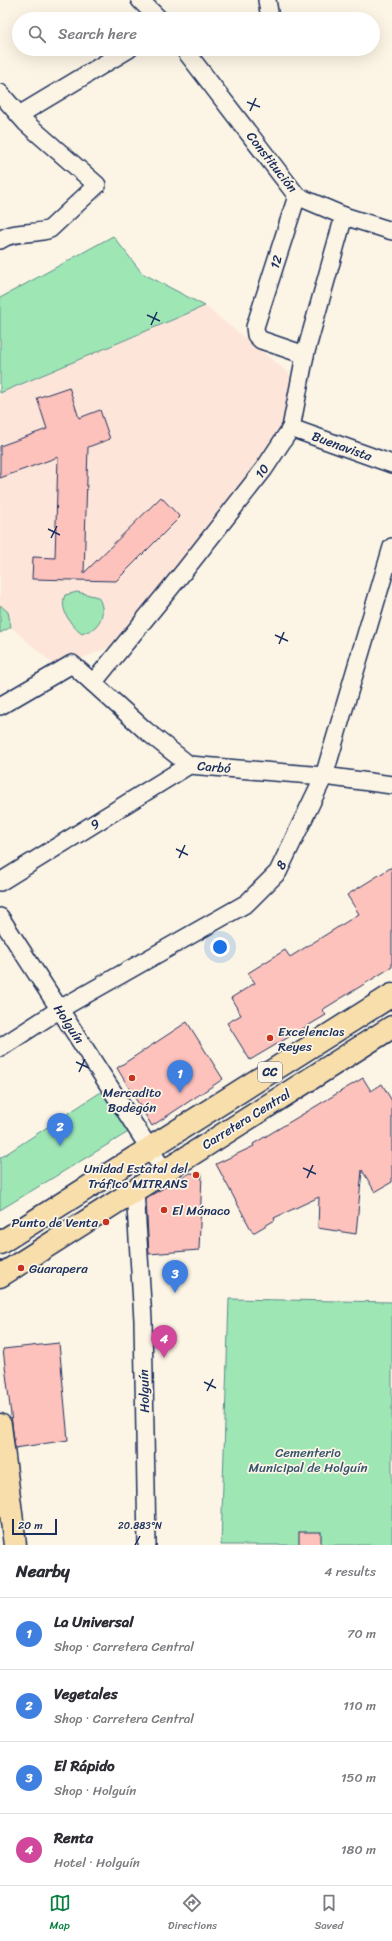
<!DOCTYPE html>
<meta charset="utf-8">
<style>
:root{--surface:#fff;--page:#f2f2f3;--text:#2b2b33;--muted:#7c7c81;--line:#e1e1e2;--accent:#0b8043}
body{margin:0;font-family:Sriracha,sans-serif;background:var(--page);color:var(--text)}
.scale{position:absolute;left:12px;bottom:10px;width:45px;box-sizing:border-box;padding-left:4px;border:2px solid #1b2f5e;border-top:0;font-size:11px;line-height:14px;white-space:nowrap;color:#1b2f5e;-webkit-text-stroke:3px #fcf5e5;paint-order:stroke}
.you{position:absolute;left:220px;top:947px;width:14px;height:14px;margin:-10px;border:3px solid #fff;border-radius:50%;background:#1a73e8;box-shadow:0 0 0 6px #1a73e833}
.badge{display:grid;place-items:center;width:26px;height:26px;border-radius:50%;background:var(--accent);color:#fff;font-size:13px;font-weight:700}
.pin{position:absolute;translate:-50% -33px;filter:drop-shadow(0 1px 2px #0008)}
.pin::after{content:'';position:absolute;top:21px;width:14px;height:12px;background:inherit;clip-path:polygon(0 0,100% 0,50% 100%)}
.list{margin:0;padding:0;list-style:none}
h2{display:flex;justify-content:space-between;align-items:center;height:52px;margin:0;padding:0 16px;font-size:17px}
h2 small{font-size:13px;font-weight:400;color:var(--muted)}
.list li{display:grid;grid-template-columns:26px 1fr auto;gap:12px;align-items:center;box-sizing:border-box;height:72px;padding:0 16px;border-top:1px solid var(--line)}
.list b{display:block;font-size:15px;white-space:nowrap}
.list p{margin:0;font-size:13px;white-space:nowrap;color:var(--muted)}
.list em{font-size:13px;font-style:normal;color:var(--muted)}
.icon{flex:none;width:22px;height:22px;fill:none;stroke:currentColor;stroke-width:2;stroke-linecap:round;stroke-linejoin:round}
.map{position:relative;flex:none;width:392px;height:1545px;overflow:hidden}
.search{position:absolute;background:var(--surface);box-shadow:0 4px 16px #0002;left:12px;right:12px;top:12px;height:44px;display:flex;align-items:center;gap:10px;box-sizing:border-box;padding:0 14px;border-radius:22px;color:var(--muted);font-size:15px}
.sheet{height:340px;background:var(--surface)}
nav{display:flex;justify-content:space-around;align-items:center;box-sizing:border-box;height:56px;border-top:1px solid var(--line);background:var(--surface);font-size:11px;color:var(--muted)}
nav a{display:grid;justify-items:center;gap:2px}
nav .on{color:var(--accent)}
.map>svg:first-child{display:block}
.built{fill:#fde6d9}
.green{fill:#9ee7b5;stroke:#5c8b8a}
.building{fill:#fec2bc;stroke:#1b2f5e}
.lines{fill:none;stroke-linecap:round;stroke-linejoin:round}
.minor-casing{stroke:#1b2f5e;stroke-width:20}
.primary-casing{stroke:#1b2f5e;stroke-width:25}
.minor{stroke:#fcf5e5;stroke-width:17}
.primary{stroke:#f8deab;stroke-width:22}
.ticks{fill:none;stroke:#1b2f5e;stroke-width:1.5}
.poi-dot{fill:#c8321e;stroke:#fcf5e5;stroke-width:1.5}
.labels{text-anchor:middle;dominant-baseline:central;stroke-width:3.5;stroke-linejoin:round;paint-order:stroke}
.shield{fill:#fcf5e5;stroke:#5e6a86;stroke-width:1}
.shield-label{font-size:12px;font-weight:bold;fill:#1b2f5e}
.street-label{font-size:13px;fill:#1b2f5e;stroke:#fcf5e5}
.poi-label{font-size:13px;fill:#1b2f5e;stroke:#fcf5e5;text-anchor:start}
.park-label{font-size:13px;fill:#35546f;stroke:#fcf5e5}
.ticks-label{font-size:10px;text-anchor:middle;fill:#1b2f5e;stroke:#fcf5e5;stroke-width:3.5;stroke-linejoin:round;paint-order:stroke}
</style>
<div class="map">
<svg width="392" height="1545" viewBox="0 0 392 1545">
<rect width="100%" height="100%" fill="#fcf5e5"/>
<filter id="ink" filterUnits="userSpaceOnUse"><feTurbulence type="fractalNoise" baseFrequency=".025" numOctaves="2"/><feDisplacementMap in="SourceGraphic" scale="8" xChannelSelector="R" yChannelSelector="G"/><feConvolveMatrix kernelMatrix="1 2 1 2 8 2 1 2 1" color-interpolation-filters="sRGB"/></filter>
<g filter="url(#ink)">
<path class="built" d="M205,306L294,377L284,433L119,644L66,664L52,663L11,627L8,612L0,605V393Z"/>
<g class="green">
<path d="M113,236L142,273L205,306L0,393V298Z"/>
<path d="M77,592L98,597C104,606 104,618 96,626C93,630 86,632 82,634C71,626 59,609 65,595Z"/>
<path d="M0,605L8,612L11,627L0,633Z"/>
<path d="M104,1090L130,1131L0,1210V1158Z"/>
<path d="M229,1299L392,1302V1545H221Z"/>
</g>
<g class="building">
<path d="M69,387L79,418L100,410L110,439L88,447L84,573L161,497L180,517L116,581L32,579L33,557L55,558L58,457L0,478V446L47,429L37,398Z"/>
<path d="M392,867V967L322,1010L326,1015L250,1060L227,1023L241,1015L231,998L255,983L248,973L285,950L290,957L359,914L347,895Z"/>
<path d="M187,1022L223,1079L152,1126L117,1068Z"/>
<path d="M363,1078L371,1091L382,1084L392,1101V1182L375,1192L362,1170L356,1234L318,1228L319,1197L274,1218L275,1220L253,1233L216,1164L254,1146L253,1144Z"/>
<path d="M190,1173L202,1174L199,1250L149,1254L146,1198Z"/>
<path d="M59,1343L68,1440L15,1448L3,1349Z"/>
<rect x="299" y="1532" width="22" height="13"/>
</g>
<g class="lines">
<defs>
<g id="minor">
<path d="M140,0L159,19"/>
<path d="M267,0L269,12"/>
<path d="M184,49L297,196L344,216L392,231"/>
<path d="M0,93L26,123L97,185L50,229C35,235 14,230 0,240"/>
<path d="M19,115L129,49"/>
<path d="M297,196L255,327L256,335L261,340L305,355"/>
<path d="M291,428L392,464"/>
<path d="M93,683L185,570L264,469L291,428L305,355L344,216"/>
<path d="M0,706L72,664L145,730L189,765L324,776L392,785"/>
<path d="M0,882L189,765"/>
<path d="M0,917L164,1171"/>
<path d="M0,1048L60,1009L247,903L278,872L324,776L392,547"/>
<path d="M135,1190L143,1320L147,1545"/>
</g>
<g id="primary">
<path d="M0,1243L392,995"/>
<path d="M0,1276L392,1027"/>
<path d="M0,1425L15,1545"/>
</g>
</defs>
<use href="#minor" class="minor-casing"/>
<use href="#primary" class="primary-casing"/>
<use href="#minor" class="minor"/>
<use href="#primary" class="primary"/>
</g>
</g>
<path class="ticks" d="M247,102L260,107M250,111L256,98M147,315L160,321M151,325L157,312M48,529L60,535M51,538L57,526M275,635L288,641M279,644L284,632M176,849L188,855M179,858L185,845M76,1062L89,1068M79,1072L85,1059M303,1168L316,1174M307,1178L313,1165M204,1382L216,1388M207,1391L213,1379M135,1545L140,1536"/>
<g class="poi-dot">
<circle cx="270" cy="1038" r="4"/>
<circle cx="132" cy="1078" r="4"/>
<circle cx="196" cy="1175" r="4"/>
<circle cx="164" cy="1210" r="4"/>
<circle cx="106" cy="1222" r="4"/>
<circle cx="21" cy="1268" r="4"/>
</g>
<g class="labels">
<rect class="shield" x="258" y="1062" width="24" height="20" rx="3"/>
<g class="shield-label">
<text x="270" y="1072">CC</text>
</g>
<g class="street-label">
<text transform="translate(272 162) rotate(52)">Constitución</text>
<text transform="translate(276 262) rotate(-72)">12</text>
<text transform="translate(342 446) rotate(20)">Buenavista</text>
<text transform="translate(262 471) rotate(-54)">10</text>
<text transform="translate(214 767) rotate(5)">Carbó</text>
<text transform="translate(95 824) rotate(-32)">9</text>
<text transform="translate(281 865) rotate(-62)">8</text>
<text transform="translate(69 1024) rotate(57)">Holguín</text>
<text transform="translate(246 1119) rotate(-32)">Carretera Central</text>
<text transform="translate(144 1391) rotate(-91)">Holguín</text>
</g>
<g class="poi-label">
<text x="278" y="1031">Excelencias<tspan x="278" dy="15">Reyes</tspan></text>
<text x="132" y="1092" text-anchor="middle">Mercadito<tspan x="132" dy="15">Bodegón</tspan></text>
<text x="188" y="1168" text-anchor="end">Unidad Estatal del<tspan x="188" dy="15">Tráfico MITRANS</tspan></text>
<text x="172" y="1210">El Mónaco</text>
<text x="98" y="1222" text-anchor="end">Punto de Venta</text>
<text x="29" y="1268">Guarapera</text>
</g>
<g class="park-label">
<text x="308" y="1452">Cementerio<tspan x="308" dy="15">Municipal de Holguín</tspan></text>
</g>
</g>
<g class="ticks-label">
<text x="140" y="1529">20.883°N</text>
</g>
</svg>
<div class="scale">20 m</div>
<div class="you"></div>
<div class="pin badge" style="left:180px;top:1093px;background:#3f7fe0">1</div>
<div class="pin badge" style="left:60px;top:1146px;background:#3f7fe0">2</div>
<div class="pin badge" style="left:175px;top:1293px;background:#3f7fe0">3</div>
<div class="pin badge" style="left:164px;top:1358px;background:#d1479c">4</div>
<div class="search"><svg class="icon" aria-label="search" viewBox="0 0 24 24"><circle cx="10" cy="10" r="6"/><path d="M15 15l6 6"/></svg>Search here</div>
</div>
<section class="sheet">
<h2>Nearby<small>4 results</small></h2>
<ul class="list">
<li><span class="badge" style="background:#3f7fe0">1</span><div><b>La Universal</b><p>Shop · Carretera Central</p></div><em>70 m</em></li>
<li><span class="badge" style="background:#3f7fe0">2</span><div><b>Vegetales</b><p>Shop · Carretera Central</p></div><em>110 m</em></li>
<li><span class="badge" style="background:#3f7fe0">3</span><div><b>El Rápido</b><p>Shop · Holguín</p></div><em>150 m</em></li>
<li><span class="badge" style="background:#d1479c">4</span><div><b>Renta</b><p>Hotel · Holguín</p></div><em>180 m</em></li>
</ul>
</section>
<nav>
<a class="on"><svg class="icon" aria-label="map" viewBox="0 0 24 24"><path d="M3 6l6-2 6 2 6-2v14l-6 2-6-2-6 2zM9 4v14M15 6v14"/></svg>Map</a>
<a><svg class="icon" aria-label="directions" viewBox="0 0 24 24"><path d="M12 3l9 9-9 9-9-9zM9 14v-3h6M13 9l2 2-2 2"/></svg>Directions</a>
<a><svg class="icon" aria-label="saved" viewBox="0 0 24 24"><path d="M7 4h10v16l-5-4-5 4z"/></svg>Saved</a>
</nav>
